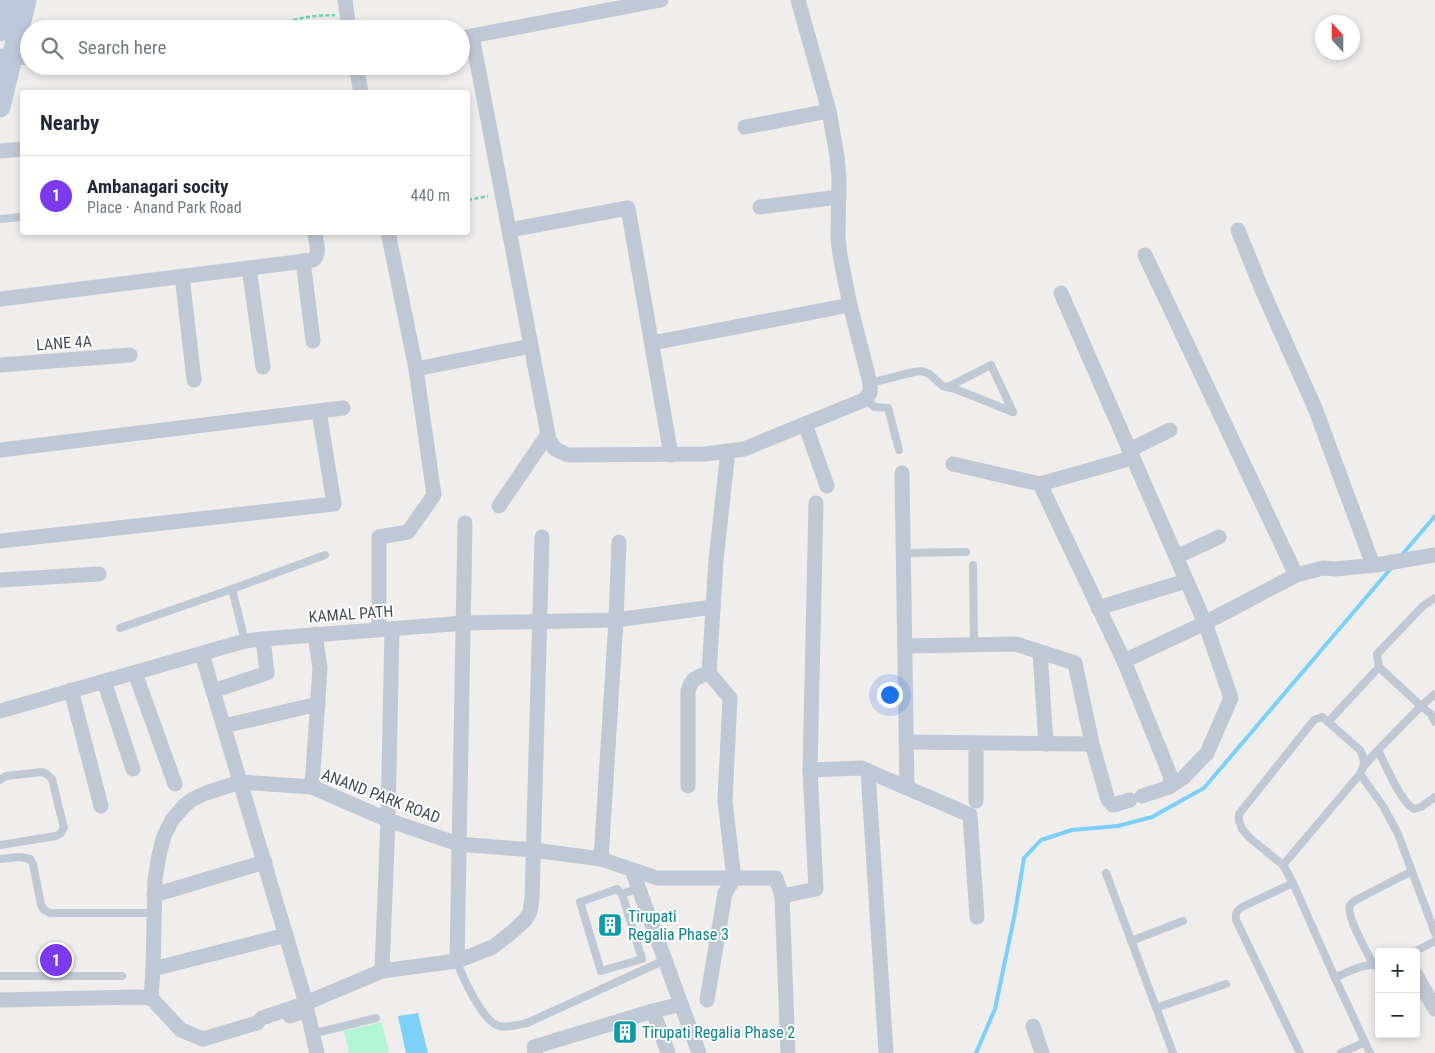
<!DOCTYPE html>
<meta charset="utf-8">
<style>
:root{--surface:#fff;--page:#f2f2f3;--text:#1f2937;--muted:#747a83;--line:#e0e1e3;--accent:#7c3aed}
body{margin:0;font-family:"Roboto Condensed",sans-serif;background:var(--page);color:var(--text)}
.controls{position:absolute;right:15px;bottom:15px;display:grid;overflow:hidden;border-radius:5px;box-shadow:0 2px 8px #0003}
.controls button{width:45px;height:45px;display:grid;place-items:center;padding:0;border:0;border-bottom:1px solid var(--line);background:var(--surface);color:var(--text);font:25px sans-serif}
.compass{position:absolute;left:1315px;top:15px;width:45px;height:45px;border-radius:50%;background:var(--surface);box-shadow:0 2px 8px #0003;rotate:339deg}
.you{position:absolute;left:889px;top:694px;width:18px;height:18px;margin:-12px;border:4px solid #fff;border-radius:50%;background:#1a73e8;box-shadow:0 0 0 8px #1a73e833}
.badge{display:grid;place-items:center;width:32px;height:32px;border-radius:50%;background:var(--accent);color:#fff;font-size:16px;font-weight:700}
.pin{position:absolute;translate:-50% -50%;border:2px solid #fff;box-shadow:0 1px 5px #0006}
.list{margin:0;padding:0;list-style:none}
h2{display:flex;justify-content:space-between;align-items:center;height:65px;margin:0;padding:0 20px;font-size:21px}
h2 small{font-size:16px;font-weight:400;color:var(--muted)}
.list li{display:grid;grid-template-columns:32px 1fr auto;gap:15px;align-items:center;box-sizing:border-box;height:80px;padding:0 20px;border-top:1px solid var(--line)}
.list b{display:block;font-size:19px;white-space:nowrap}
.list p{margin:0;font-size:16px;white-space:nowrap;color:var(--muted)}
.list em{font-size:16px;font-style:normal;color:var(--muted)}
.icon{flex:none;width:28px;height:28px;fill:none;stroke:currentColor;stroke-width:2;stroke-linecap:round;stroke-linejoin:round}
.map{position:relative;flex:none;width:1435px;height:1053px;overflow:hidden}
.search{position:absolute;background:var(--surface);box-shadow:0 2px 8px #0003;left:20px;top:20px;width:450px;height:55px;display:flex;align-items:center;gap:12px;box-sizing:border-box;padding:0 18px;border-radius:28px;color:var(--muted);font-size:19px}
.panel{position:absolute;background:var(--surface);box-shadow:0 2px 8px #0003;left:20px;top:90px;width:450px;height:145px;border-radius:5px}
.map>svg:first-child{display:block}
.green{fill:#b5f4d4}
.water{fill:#7dd0f7}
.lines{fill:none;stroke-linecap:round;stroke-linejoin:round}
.stream{stroke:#7dd0f7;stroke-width:4}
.path{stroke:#69d6ac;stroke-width:2.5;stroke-dasharray:4 2.5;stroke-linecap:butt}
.service{stroke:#bfc8d5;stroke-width:8}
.minor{stroke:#bfc8d5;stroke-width:15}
.secondary{stroke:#bdc8d9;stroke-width:21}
.labels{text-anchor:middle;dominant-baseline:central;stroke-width:4;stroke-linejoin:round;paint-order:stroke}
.street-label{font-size:16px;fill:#434e5d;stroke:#fff}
.culture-label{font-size:16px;fill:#0d838f;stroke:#fff;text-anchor:start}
</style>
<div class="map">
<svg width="1435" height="1053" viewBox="0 0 1435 1053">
<rect width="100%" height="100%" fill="#f0eded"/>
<path class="green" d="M382,1022L389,1053H349L344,1031Z"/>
<path class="water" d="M418,1013L428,1053H406L398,1016Z"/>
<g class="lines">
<g class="stream">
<path d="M1401,556L1435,516"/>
<path d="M976,1053L995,1009L1015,913L1024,858L1041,840L1072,830L1118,826L1152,817L1204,788L1392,567"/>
</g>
<g class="path">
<path d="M276,29C293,16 315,16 335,15"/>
<path d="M468,200L488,196"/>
</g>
<g class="service">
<path d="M0,219L22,217"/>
<path d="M870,383L914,372L922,371L929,374L943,386L955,389L1013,412"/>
<path d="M948,387L991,365L1013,412"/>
<path d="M866,398L874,407L888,408L899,450"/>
<path d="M903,553L966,552"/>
<path d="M973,565L974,645"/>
<path d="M232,589L245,641"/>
<path d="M1435,598L1423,606L1377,654L1379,667L1421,706L1435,694"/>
<path d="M120,628L232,589L325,555"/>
<path d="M1435,722L1431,714L1421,706L1378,750C1385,764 1401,803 1414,809L1421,807L1435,797"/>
<path d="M1364,766L1378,750"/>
<path d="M1360,774L1383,806L1398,834L1435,933"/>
<path d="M0,780L6,776L42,772L47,774L52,779L64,828L61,833L56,836L0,845"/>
<path d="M0,859L20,857L30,859L33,864L41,905L44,910L50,913H154"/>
<path d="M1283,865L1360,774C1365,765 1365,759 1360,750L1328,722"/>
<path d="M1106,873L1173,1053"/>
<path d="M1293,883L1242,907C1237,911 1235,913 1236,920L1300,1053"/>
<path d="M622,894L642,959L601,971L580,902L617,889L622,894L639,888"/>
<path d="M1131,941L1183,921"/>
<path d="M1414,952L1435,941"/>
<path d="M457,961C462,977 483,1022 499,1026C508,1028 518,1025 527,1023L665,960"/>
<path d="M1373,964C1368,954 1345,914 1350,905C1352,903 1354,901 1356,900L1412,871"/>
<path d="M0,976H122"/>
<path d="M1335,978C1348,972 1364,962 1379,966"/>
<path d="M1156,1008L1226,984"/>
<path d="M312,1034L376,1018"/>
<path d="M1341,1053L1365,1042"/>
<path d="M1370,1053L1335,978L1293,883L1283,865L1250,838L1242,829L1239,821V814L1314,720L1322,717L1328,722L1379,667"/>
</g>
<g class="minor">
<path d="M345,0L349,29"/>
<path d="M472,36L549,440L555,449L568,455L705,454L744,449L864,400L870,393V383L850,305L840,255L838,238L839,178L837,156L829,111L798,0"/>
<path d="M461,38L661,0"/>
<path d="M0,56L12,58L29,57"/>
<path d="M356,66L361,92"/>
<path d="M745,127L829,111"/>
<path d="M0,151L22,149"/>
<path d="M760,207L839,197"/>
<path d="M509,230L628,208L671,455"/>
<path d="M1238,230L1263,292L1315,408L1373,565"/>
<path d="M1145,255L1296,575"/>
<path d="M303,261L313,341"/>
<path d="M249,268L263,367"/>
<path d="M182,276L194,380"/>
<path d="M1061,293L1205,623L1231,698L1207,753L1183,778L1169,787"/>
<path d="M0,299L313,260C321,254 316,241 314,232"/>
<path d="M652,343L850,305"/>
<path d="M0,365L130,355"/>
<path d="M416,369L531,346"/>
<path d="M805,424L827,486"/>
<path d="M0,450L343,408"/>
<path d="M1129,450L1170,430"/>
<path d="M953,464L1040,484L1132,458"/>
<path d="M902,473L907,788"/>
<path d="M1040,484L1124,661L1170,775L1171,781L1169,787L1142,796"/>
<path d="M499,506L548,434"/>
<path d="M0,541L334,504L319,411"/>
<path d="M1176,557L1219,537"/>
<path d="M0,580L99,574"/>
<path d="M1098,608L1186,581"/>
<path d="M379,629V537L408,532L434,495L416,369L388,232"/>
<path d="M905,646L1016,644L1075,663L1092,744L906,742"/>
<path d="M1040,652L1046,744"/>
<path d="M202,654L306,1003"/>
<path d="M1124,661L1205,623L1296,575L1323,568L1335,569L1376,565L1435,555"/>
<path d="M135,673L175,784"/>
<path d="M104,681L133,769"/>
<path d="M71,690L101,806"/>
<path d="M213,691L267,673L263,639"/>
<path d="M0,711L245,641L263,639L464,623L616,620L713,607"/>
<path d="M224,726L318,704"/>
<path d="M976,743V801"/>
<path d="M1092,744L1108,800L1113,805L1130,800"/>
<path d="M810,770L861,768L970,815L977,917"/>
<path d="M868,771L886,1053"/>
<path d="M688,786V691C692,678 696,677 709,673"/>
<path d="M312,787L320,668L315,634"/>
<path d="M601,859L616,620L619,542"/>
<path d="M632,870L699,1053"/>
<path d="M154,895L265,862"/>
<path d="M782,896L816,889L810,770L816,503"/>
<path d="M457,961L465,523"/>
<path d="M153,969L286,935"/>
<path d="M382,971L388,820L392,629"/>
<path d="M1416,975L1435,1009"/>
<path d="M151,998L153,969L155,880L159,855L164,836L172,820L185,805L193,799L206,793L240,782L312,787L388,820L458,844L533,850L601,859L657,878H776L782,896L788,1053"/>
<path d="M151,998L181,1030L203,1039L257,1023L262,1018L306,1003L382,971L457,961L493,947L513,931L525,920L530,912L532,899L542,537"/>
<path d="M0,1000L137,997L151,998"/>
<path d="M707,1000L725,893L734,879L725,801L730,698L709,673L716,560L728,451"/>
<path d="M653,1011L681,1004"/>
<path d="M290,1016L307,1010L317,1053"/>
<path d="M1033,1026L1042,1053"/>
<path d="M535,1053L534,1047L653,1011L668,1053"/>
</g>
<g class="secondary">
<path d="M0,31L8,0"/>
<path d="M0,107L26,0"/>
</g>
</g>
<defs>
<symbol id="building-square" viewBox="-11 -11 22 22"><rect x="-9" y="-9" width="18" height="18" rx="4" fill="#0f9aa8" stroke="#fff"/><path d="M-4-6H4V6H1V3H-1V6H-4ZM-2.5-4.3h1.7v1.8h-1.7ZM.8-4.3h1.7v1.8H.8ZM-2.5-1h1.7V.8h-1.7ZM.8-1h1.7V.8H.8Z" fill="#fff"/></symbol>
</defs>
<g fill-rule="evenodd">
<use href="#building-square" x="596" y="911" width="28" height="28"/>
<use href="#building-square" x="611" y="1018" width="28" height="28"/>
</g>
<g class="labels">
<g class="street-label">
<text transform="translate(64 343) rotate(-4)">LANE 4A</text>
<text transform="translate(351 614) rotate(-4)">KAMAL PATH</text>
<text transform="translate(381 796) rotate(21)">ANAND PARK ROAD</text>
</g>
<g class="culture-label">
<text x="628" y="916">Tirupati<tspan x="628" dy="18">Regalia Phase 3</tspan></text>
<text x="642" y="1032">Tirupati Regalia Phase 2</text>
</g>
</g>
</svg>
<div class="controls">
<button>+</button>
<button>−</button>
</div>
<svg class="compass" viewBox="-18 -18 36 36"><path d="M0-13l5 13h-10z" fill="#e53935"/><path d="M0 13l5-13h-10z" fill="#747a83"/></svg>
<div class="you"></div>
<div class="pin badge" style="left:56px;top:960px">1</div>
<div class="search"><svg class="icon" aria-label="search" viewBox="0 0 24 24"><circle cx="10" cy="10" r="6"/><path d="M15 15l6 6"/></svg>Search here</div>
<section class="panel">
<h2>Nearby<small></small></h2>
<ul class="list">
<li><span class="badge">1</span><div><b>Ambanagari socity</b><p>Place · Anand Park Road</p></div><em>440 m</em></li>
</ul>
</section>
</div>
